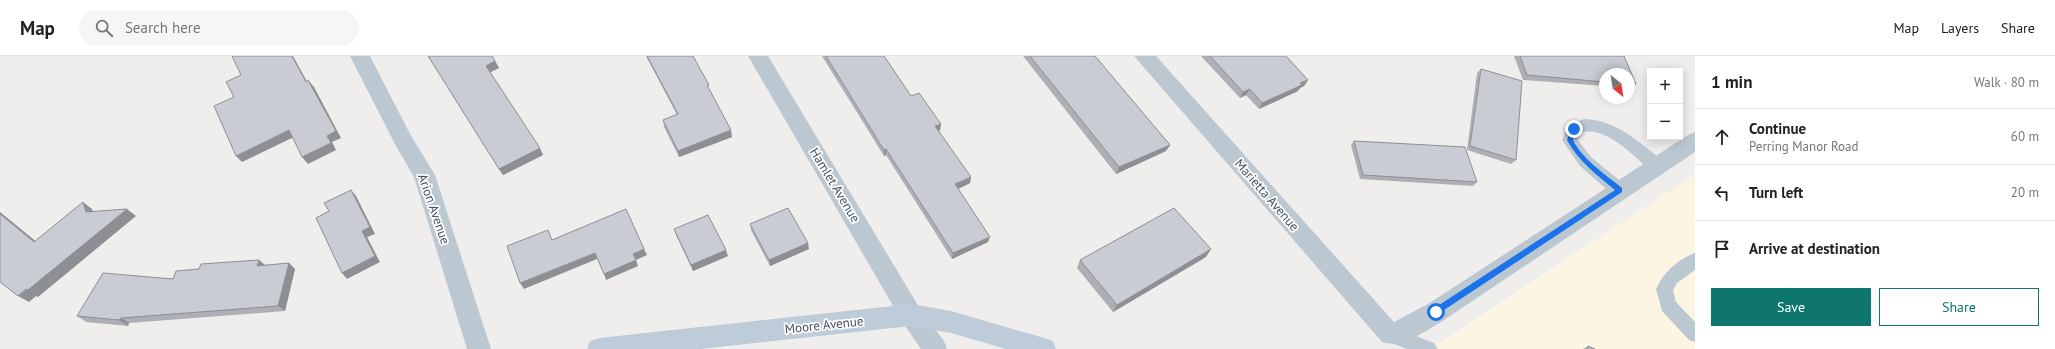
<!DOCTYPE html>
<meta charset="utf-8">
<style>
:root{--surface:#fff;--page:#f6f6f6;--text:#222;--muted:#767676;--line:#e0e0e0;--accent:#0f766e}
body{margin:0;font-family:"PT Sans",sans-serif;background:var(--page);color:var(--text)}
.controls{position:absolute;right:12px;top:12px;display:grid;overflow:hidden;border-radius:0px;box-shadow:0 2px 10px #0003}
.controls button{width:36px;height:36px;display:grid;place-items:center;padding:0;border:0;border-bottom:1px solid var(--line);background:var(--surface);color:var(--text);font:20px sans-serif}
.compass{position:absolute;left:1599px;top:12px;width:36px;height:36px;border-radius:50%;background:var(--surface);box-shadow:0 2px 10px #0003;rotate:150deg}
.stop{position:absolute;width:12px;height:12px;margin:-9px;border:3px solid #1a73e8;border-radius:50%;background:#fff}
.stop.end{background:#1a73e8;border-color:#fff;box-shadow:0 1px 4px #0008}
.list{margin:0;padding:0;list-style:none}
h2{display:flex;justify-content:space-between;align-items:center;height:52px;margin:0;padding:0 16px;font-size:17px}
h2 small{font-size:13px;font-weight:400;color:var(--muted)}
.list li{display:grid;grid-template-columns:26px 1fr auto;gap:12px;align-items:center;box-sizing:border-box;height:56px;padding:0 16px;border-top:1px solid var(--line)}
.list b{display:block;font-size:15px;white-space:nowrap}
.list p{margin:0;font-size:13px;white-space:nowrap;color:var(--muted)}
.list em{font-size:13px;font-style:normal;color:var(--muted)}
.actions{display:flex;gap:8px;padding:12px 16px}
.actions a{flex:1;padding:9px 0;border:1px solid var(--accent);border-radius:0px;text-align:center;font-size:14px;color:var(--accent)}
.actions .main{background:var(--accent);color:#fff}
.icon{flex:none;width:22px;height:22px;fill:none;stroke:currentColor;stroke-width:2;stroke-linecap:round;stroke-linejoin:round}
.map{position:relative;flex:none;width:1695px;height:293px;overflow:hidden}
header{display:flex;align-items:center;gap:24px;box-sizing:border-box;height:56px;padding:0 20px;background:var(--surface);border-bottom:1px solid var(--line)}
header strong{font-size:19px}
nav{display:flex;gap:22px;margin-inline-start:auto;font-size:14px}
.search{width:280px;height:36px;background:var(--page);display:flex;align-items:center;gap:10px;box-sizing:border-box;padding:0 14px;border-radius:22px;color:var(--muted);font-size:15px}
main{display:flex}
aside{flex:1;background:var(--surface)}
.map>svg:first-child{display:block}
.commercial{fill:#fdf5e4}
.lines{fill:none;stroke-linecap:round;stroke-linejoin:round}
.lane{fill:#bcc8d1;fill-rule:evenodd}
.street{fill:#bcc8d1;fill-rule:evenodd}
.secondary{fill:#becbd9;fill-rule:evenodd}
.wall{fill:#adafb5}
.shaded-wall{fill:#8d8f94}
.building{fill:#c9ccd3;stroke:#8d8f94}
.route{fill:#1a73e8}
.labels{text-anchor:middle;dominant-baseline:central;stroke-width:3.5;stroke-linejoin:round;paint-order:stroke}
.street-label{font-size:13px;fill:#44515c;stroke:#fff}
</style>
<header>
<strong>Map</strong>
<div class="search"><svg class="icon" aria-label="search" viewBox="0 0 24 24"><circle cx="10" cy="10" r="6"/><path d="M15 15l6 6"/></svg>Search here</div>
<nav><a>Map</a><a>Layers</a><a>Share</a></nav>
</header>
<main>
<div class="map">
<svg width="1695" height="293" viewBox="0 0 1695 293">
<rect width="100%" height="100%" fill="#f0eded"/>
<path class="commercial" d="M1695,118V293H1439L1438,288Z"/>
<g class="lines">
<g class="lane">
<path d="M1584,63C1616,64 1639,86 1663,105L1665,110L1663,115L1657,116L1651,115C1634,100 1604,68 1580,77L1578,84L1591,101L1625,129L1627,134L1625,139L1619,141L1613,139L1580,110L1562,84L1569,69Z"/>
<path d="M1695,197V214L1677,227L1673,234L1676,246L1695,266V286L1689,284L1662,255L1656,233C1663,217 1678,203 1695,197Z"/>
<path d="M1390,270L1434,287L1437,293H1407L1384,284L1381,278L1384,272Z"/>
</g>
<g class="street">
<path d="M350,0H370L410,78L435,119L491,293H467L414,121L396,90Z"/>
<path d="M748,0H768L919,251L944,285L947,293H921L903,267Z"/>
<path d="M1134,0H1156L1394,266L1428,248L1688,79L1695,76V96L1444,264C1427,274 1402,293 1382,286Z"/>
</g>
<path class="secondary" d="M911,248L951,255L1044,282L1053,285L1056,293H1006L951,277L911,270L701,293H587L590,285L599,282Z"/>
</g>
<g class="wall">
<path d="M428,0H492L495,5L499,12L490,16L543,99L503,119Z"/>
<path d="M646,0H693L732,81L679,101L664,71L663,64L677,59Z"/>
<path d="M822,0H884L911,40L941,68L940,74L939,75L970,127L958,133L988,186L952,203L886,99L884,100Z"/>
<path d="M1023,0H1095L1170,89L1166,95L1116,118Z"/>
<path d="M1201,0H1286L1308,24L1304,30L1300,32L1298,35L1259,53L1246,39L1240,42Z"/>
<path d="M1514,0H1624L1636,28L1631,33L1629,32V18H1605V30L1523,24Z"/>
<path d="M1481,13L1516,104L1511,108L1467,94L1477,17Z"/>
<path d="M1354,85L1477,126L1473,130L1360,123L1351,89Z"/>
<path d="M750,168L809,193L770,210L751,174Z"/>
<path d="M674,173L728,200L693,215L676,179Z"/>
<path d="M1206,201L1113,256L1077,212L1080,204Z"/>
<path d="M259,204L265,209L289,207L295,213L285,255L129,267L128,270L86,266L77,260L199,213Z"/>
<path d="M1588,290L1595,293H1583Z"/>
</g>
<g class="shaded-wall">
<path d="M292,0H293L311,33L306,26Z"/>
<path d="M495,5L499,12L489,17L486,10Z"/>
<path d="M308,24L314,31L341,82L332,86L336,94L308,108L302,101L327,80Z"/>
<path d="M1308,24L1304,30L1300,32L1298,35L1259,53L1262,47L1300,27Z"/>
<path d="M1250,33L1246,39L1240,42L1243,36Z"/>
<path d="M941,68L940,74L934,77L935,70Z"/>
<path d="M289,74L294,81L242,106L236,100Z"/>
<path d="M731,74L732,81L679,101L678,95Z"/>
<path d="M1170,89L1166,95L1116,118L1119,111Z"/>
<path d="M540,92L543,99L503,119L499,113Z"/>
<path d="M886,93V99L884,100V94Z"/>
<path d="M971,121L970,127L954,135L955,128Z"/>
<path d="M351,134L356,140L375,178L367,181L380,206L347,223L342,217Z"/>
<path d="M83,146L92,153L95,163L86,156Z"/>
<path d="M127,153L136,160L38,241L36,240L29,246L18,240Z"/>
<path d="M0,156L44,192L34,186L0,158Z"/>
<path d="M990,181L988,186L952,203L953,197Z"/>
<path d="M808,187L809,193L770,210L769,204Z"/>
<path d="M644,193L647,199L636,204L633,198Z"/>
<path d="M1211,193L1206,201L1113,256L1117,249Z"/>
<path d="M726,194L728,200L693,215L691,209Z"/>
<path d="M595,197L597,203L524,233L520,227Z"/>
<path d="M259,204L266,210H257Z"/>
<path d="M636,204L638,210L606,224L604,218Z"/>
<path d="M289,207L295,213L285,255L278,250Z"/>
<path d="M121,262L129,267L128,270L119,264Z"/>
</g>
<g class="building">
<path d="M232,0H292L306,26L308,24L336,75L327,80L331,87L302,101L289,74L236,100L214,50L234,41L226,26L241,19Z"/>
<path d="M428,0H492L495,5L486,10L540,92L499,113Z"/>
<path d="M647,0H693L709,29H707L731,74L678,95L663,64L678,58Z"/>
<path d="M826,0H884L911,40L919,37L941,68L935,70L971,121L955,128L990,181L953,197L886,93L884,94Z"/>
<path d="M1030,0H1095L1170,89L1119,111Z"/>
<path d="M1210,0H1286L1308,24L1300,27L1302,29L1262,47L1250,33L1243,36Z"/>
<path d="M1520,0H1624L1636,28H1629V18H1605V26L1527,19Z"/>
<path d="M1481,13L1522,25L1516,104L1470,90Z"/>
<path d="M1354,85L1465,91L1477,126L1363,119Z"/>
<path d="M351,134L370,171L362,175L375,200L342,217L316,162L329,155L324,147Z"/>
<path d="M83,146L86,156L127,153L28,234L26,233L18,240L0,226V158L34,186Z"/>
<path d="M788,152L808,187L769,204L750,168Z"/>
<path d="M1174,152L1211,193L1117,249L1080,204Z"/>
<path d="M626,153L644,193L633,198L636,204L604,218L595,197L520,227L507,190L548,174L552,184Z"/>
<path d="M708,159L726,194L691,209L674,173Z"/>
<path d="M259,204L257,210L289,207L278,250L121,262L119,264L77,260L103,217L173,223L176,215L199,213L201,208Z"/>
<path d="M1588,290L1595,293H1588Z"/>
</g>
<path class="route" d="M1574,70L1577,73L1573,84C1583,104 1605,118 1622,132V136L1438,258H1433V253L1615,134C1597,119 1578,105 1567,84L1571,73Z"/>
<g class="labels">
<g class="street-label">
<text transform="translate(835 129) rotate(59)">Hamlet Avenue</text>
<text transform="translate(1267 139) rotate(49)">Marietta Avenue</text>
<text transform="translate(434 153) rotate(71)">Arion Avenue</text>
<text transform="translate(824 269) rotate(-6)">Moore Avenue</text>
</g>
</g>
</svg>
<div class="controls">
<button>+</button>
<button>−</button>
</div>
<svg class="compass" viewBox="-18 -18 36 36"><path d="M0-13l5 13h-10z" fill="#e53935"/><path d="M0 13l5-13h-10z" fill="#767676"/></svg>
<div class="stop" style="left:1436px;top:256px"></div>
<div class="stop end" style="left:1574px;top:73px"></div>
</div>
<aside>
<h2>1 min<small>Walk · 80 m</small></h2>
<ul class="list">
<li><svg class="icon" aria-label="ahead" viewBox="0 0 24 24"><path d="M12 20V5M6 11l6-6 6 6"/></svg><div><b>Continue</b><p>Perring Manor Road</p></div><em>60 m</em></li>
<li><svg class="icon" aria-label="left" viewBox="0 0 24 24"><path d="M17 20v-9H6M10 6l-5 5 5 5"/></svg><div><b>Turn left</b></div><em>20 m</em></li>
<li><svg class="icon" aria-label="arrive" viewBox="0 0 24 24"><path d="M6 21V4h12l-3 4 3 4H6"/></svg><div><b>Arrive at destination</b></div></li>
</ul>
<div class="actions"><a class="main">Save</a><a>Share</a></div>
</aside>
</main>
